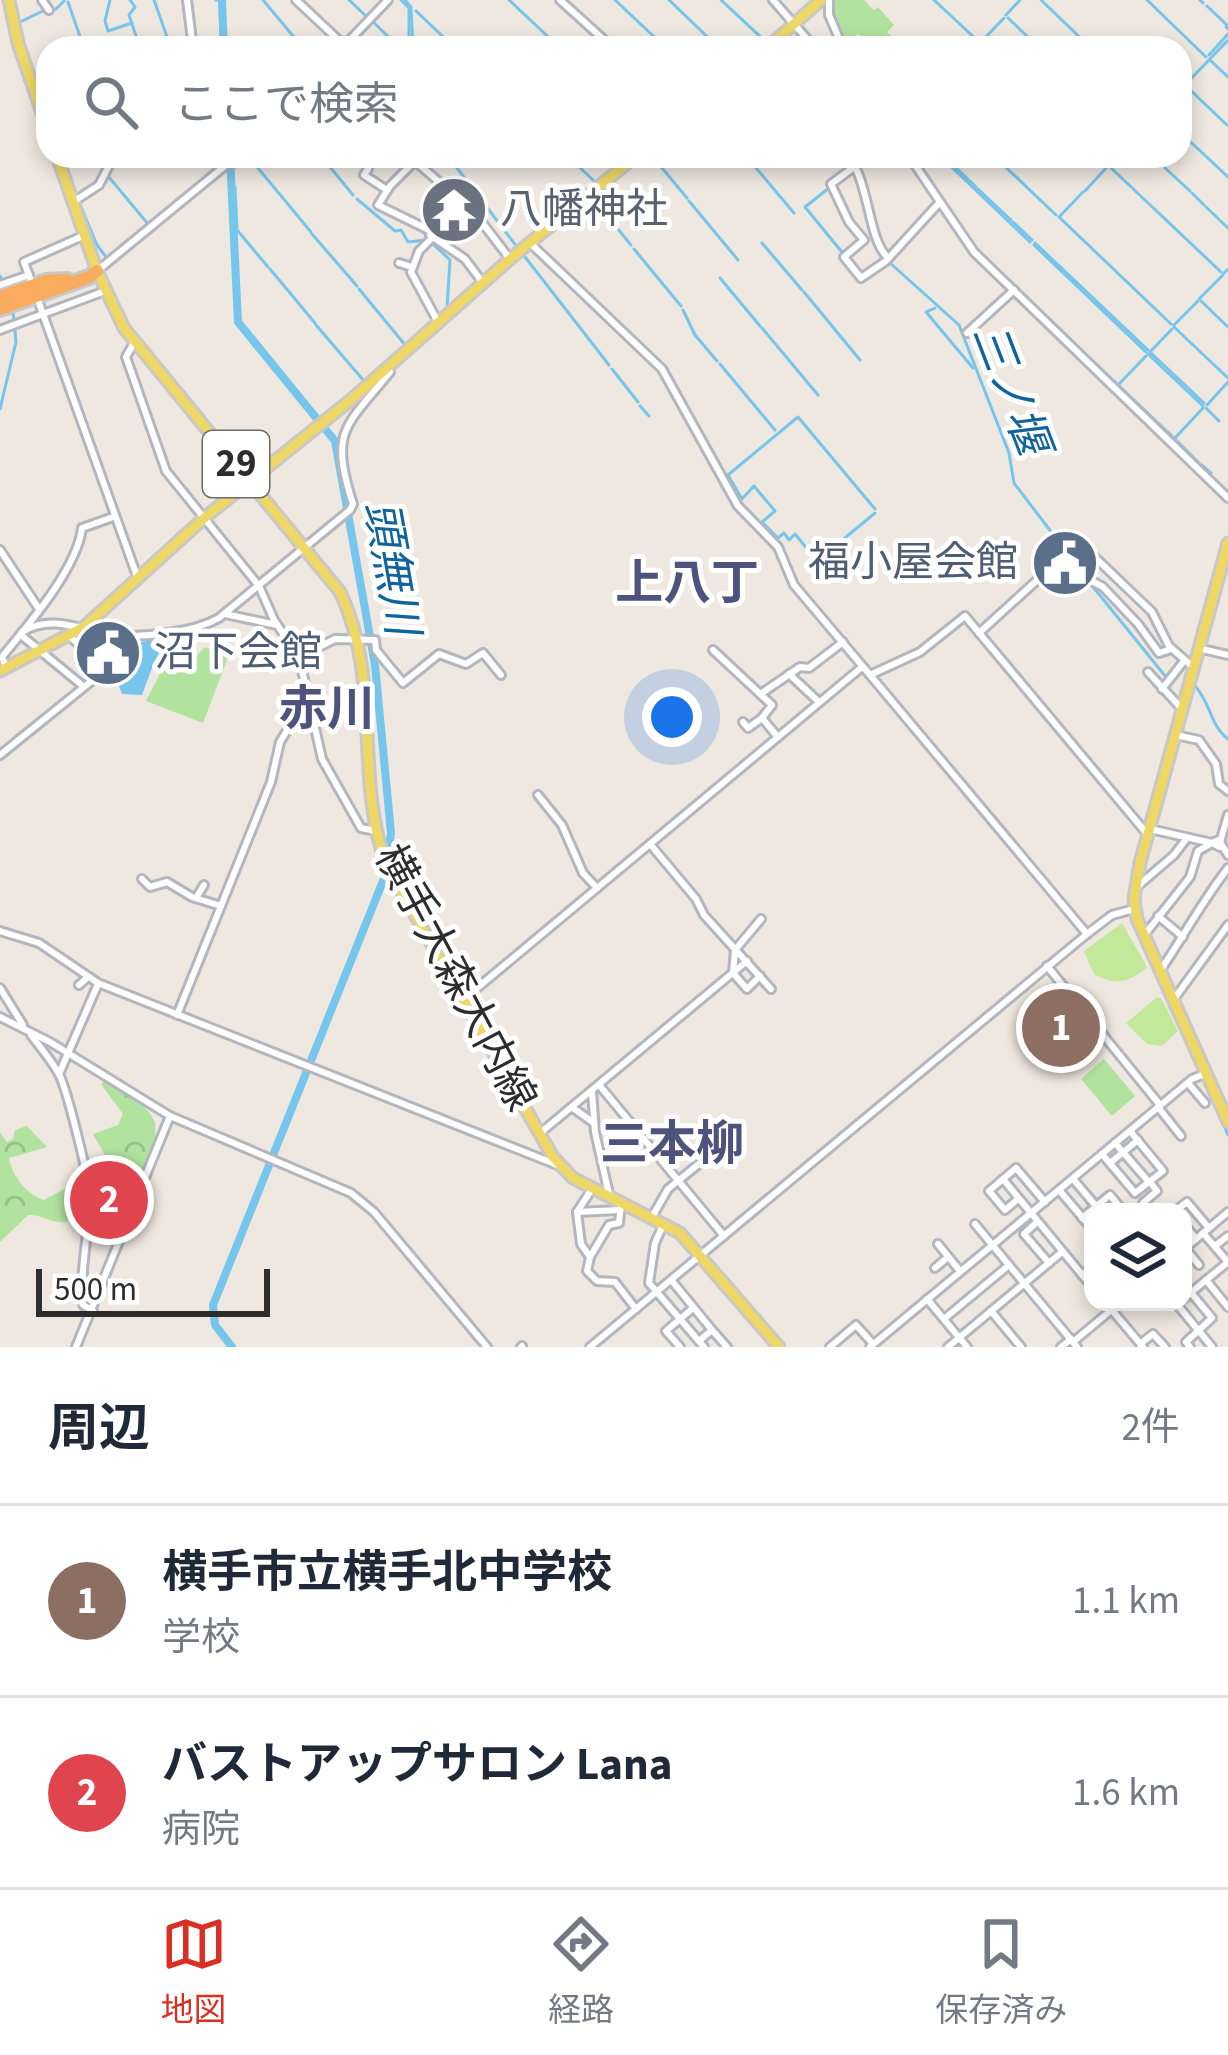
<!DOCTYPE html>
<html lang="ja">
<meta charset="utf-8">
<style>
:root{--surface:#fff;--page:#f2f2f3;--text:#1f2937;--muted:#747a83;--line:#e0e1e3;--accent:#d93025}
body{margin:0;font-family:"Source Sans 3","Noto Sans JP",sans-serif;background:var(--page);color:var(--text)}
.controls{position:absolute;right:36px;bottom:36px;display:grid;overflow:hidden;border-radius:24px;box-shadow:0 6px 18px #0003}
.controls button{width:108px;height:108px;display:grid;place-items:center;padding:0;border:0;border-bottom:3px solid var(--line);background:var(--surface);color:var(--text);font:60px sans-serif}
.scale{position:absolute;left:36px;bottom:30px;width:234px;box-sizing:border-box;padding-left:12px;border:6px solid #2d2d2d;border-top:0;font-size:33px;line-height:42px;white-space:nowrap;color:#2d2d2d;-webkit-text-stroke:9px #fff;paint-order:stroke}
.you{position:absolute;left:672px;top:717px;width:42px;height:42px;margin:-30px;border:9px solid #fff;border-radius:50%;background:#1a73e8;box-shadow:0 0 0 18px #1a73e833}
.badge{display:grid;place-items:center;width:78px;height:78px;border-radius:50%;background:var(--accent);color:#fff;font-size:39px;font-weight:700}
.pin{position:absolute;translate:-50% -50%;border:6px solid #fff;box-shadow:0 3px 12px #0006}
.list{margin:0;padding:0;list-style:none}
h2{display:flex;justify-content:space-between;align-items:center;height:156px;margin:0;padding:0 48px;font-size:51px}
h2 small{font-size:39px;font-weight:400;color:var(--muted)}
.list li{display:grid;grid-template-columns:78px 1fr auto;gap:36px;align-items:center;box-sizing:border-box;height:192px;padding:0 48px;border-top:3px solid var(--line)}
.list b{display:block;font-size:45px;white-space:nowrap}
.list p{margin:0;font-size:39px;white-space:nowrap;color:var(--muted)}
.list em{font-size:39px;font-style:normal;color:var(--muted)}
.icon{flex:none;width:66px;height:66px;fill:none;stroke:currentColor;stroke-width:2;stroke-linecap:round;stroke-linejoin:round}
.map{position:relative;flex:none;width:1228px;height:1347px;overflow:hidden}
.search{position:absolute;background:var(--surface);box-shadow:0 6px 18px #0003;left:36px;right:36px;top:36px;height:132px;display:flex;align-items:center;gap:30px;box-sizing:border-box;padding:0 42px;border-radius:36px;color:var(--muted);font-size:45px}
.sheet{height:540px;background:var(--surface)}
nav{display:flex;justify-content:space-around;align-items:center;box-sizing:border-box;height:168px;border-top:3px solid var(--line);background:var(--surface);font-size:33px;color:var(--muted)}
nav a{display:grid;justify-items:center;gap:6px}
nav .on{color:var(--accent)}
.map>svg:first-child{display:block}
.grass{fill:#b1e29e}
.forest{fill:url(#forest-crowns)}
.pitch{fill:#c2e99a}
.water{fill:#76c5ec}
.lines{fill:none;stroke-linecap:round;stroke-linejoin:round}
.stream{stroke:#76c5ec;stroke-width:3}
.river{stroke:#76c5ec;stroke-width:8}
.minor-casing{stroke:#b3b5bf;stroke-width:12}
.major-casing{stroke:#c8c8c8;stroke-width:15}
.highway-casing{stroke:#c8c8c8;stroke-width:18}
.minor{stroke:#fff;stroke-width:6}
.major{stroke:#eed765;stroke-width:9}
.highway{stroke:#faac5e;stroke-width:12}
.labels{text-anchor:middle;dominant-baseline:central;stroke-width:10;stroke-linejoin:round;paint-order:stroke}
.shield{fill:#fff;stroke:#6c6c6c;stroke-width:3}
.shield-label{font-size:39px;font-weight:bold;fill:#2d2d2d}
.worship-label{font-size:42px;fill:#5b616d;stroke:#fff;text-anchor:start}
.service-label{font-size:42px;fill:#4e5e75;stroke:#fff;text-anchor:end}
.street-label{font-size:42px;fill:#2d2d2d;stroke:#fff}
.water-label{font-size:45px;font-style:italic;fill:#11639c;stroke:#fff}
.quarter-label{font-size:48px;font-weight:bold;fill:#4d537d;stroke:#fff}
</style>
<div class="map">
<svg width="1228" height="1347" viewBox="0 0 1228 1347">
<defs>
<pattern id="forest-crowns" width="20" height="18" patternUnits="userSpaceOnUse" patternTransform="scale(3)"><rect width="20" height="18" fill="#b1e29e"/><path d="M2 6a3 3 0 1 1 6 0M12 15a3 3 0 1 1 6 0" fill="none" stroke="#99c288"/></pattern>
</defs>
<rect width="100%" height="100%" fill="#eee8e0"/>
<g class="grass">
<path d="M834,0H864L874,10L878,7L894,25L887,32L897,42L891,48H873L858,34L843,46L832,19Z"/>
<path d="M205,647L228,657L203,723L146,701L166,662L187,666Z"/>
<path d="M1104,1059L1135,1096L1112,1116L1081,1079Z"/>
</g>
<g class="forest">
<path d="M105,1080C157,1115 167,1113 144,1176L135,1167L117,1177L93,1134L118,1125L123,1114L101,1084Z"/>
<path d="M27,1126L47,1147L9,1158C12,1176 26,1194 44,1200L64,1189L70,1194L73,1207L67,1222C51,1224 43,1214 28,1215L0,1242V1133L7,1142L13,1139L15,1130Z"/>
</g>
<g class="pitch">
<path d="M1122,923L1147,967C1129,983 1115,986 1094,974L1084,951Z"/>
<path d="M1156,998H1161L1178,1031L1162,1046L1147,1044L1126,1023Z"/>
</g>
<path class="water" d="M170,636L174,638L171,653L155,660L142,695L122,694L115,675L124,646Z"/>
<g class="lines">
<g class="stream">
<path d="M110,0L105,21L108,31L132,23"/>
<path d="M130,0L135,7L129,15L139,45L136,48"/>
<path d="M154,0L171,48"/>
<path d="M216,0H220L221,48"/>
<path d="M263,0L303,48"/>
<path d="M349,0L367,17"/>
<path d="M401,0L409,8V48"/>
<path d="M405,0L411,7L413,48"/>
<path d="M509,0L560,48"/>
<path d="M615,0L666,48"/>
<path d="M669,0L719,48"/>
<path d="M721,0L766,42"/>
<path d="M778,0L787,11"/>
<path d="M934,0L978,41"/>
<path d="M1041,0L1091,48"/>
<path d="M1147,0L1206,57"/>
<path d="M1200,0L1203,3"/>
<path d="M68,2L84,48"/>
<path d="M1207,6L1228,26"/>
<path d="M56,9L64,1"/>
<path d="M416,11L455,48"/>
<path d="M1006,15L1020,0"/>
<path d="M1008,18L1028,37"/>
<path d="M371,20L400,48"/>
<path d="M18,23L47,9"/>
<path d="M1226,27L1228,29"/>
<path d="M1031,40L1039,48"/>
<path d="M981,42L1004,18"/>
<path d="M176,48L189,44"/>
<path d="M1209,55L1228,34"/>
<path d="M1211,61L1228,77"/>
<path d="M1185,85L1228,40"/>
<path d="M1186,86L1227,125"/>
<path d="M1180,91L1184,86"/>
<path d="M1180,132L1228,177"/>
<path d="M223,156V158"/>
<path d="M248,156L311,232"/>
<path d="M321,156L353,195"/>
<path d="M448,156L451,160"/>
<path d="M568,156L595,182"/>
<path d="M652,156L687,198"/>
<path d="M746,156L794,213"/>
<path d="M846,156L848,165"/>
<path d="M940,156L1030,242"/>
<path d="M944,156L976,187"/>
<path d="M994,156L1056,215"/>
<path d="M1099,156L1105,162"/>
<path d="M1153,156L1155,158"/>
<path d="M454,164L517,247"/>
<path d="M1109,166L1221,272"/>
<path d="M236,167L240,156"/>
<path d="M1165,168L1190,191"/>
<path d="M108,176L148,224"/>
<path d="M235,187L237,230L268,267"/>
<path d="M829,188L805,207L841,251"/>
<path d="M978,189L1011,220"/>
<path d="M1085,191L1117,156"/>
<path d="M1192,193L1204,205"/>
<path d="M597,194L595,201L631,245"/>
<path d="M357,199L395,231L401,230L408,242L426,240"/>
<path d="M689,201L738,260"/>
<path d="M79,202L97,245L107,258"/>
<path d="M1206,207L1228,228"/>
<path d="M1060,216L1083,192"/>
<path d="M1059,217L1171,324"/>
<path d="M1013,222L1032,240"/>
<path d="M312,234L357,286"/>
<path d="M432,243L450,260L447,308"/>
<path d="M762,243L802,290"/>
<path d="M1035,243L1148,350"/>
<path d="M876,245L884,258"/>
<path d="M1034,245L1146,352"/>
<path d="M634,249L681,306"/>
<path d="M522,253L609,365"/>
<path d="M889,262L959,325L1009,453L1014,483L1065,550"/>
<path d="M270,269L315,323"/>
<path d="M1224,273L1228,269"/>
<path d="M0,276L9,290"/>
<path d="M720,278L760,326"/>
<path d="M359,289L406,346"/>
<path d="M804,292L860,360"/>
<path d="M1014,295L1054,333"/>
<path d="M1199,299L1223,275"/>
<path d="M1201,301L1228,327"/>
<path d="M1035,307L1116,383"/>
<path d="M935,308L926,312L973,368"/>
<path d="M683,310L695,335L717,361"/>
<path d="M316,325L364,381"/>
<path d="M1174,325L1198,301"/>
<path d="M1174,327L1228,378"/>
<path d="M762,328L818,395"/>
<path d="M1150,352L1172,329"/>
<path d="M1151,353L1204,403"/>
<path d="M1148,354L1203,406"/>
<path d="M720,364L775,430"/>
<path d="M612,369L638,402"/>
<path d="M1119,384L1146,356"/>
<path d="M1119,386L1173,437"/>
<path d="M1207,405L1228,382"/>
<path d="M640,406L649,416"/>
<path d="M1206,408L1219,421"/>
<path d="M0,409L16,342L13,311"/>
<path d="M1175,438L1203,408"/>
<path d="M1176,440L1199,463"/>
<path d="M1202,465L1211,473"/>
<path d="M875,513L817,561L795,534L789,540L784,533L778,538L762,522L775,511L754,486L742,499L728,475L798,417L875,509"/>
<path d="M1068,556L1166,677"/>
<path d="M1195,686C1211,703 1210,726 1228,739"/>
<path d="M1179,703L1185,684"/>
<path d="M1160,775L1178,709"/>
<path d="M1131,894L1143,833"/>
<path d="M1136,927L1169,1001"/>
<path d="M1205,1081L1228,1135"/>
</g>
<g class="river">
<path d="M222,0L224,48"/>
<path d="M230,156L238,322L335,441L375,665L391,833L385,876L213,1305L215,1325L232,1347"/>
</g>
<defs>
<g id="minor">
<path d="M42,0L49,10"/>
<path d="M187,0L193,48"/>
<path d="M296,0L347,48"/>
<path d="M560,0L613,48"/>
<path d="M773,0L815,48"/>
<path d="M829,0V15L843,48"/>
<path d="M345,45L388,0"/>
<path d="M409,156L474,212L510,259"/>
<path d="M869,156L831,184L849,222L864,240L844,257L861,278L886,261L939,203"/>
<path d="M909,156L974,252L1228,498"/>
<path d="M414,162L390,186L378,205L431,231"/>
<path d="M368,169L364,175L387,190"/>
<path d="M856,169C869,194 870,241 888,258"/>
<path d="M457,198L438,216L430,235L465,259L483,283"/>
<path d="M73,202L99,185L114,156"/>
<path d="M432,238L419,251L411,272L438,322"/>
<path d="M529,242L662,369L738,506L778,547L794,585L870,675L920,652L965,616L1148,835"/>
<path d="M399,263L412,267"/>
<path d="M97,271L237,156"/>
<path d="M31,281L24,262L85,235"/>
<path d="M0,285L29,275"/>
<path d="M38,300L138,579"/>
<path d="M0,330L105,291"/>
<path d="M967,333L1014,290"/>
<path d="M135,341L126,357L166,471L259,586L274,620L299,657L322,759L361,828L376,831"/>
<path d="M0,550L39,609"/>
<path d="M1069,551L1092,581L1103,587L1138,624L1159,653L1171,649"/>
<path d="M225,614L277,625"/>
<path d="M22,632C55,611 89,635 125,636C154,636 194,632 219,618L350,510L353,504C329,429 346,427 390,372L388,367"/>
<path d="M979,633L1079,542L1152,612L1169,646L1193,667"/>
<path d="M21,635L83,686"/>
<path d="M68,635L82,647"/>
<path d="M1198,648L1228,655"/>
<path d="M713,650L772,705L762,718L777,736"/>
<path d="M299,657L335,639L375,640L376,650L403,683L439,654L466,664L483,653L501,675"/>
<path d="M6,667L2,657C28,625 77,569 82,528L113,517"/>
<path d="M1148,672L1182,709"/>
<path d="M789,674L819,702"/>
<path d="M870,675L1087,934"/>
<path d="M1162,689L1184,661"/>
<path d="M762,693L800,667L809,668L843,642"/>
<path d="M743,722L748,728L762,718"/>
<path d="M1175,735L1199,740L1216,764L1219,784L1228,791"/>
<path d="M0,755L99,675L126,636"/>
<path d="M538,795L562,825L583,873L597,888"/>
<path d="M1228,815L1220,842L1228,855"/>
<path d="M1150,829L1212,843L1221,839"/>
<path d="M650,844L696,899L704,915L771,989"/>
<path d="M142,879L150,887L167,882L192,897L221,906"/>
<path d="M1139,885L1174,855L1187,838"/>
<path d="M196,898L204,885"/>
<path d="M1158,916L1183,937"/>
<path d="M0,931L39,943L98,983L560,1166"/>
<path d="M1146,933L1190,877L1198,851L1212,843L1220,847"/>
<path d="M1047,966L1160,1105"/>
<path d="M1160,971C1184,936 1202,901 1228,868"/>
<path d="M760,976L747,989L733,973L735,950L761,919"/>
<path d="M79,985L88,977"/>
<path d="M0,988L23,1025"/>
<path d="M464,999L862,667"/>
<path d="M1174,999L1228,925"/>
<path d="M177,1015L271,782L280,742L307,698"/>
<path d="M0,1017L50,1042L170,1116L351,1193L374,1212L487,1347"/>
<path d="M31,1035C40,1047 51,1060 59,1074C67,1090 91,1184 90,1201C88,1237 80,1269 83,1305L93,1311"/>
<path d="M59,1074L98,984"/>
<path d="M1188,1083L1205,1103"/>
<path d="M600,1086L724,1236"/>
<path d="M592,1091L595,1132L609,1194"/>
<path d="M1158,1107L1181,1136"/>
<path d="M573,1108L594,1123"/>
<path d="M539,1134L747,961"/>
<path d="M1115,1143L1148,1181"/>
<path d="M1102,1154L1135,1193L1163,1171L1130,1131"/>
<path d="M1110,1163L1138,1140"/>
<path d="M1003,1179L1093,1288"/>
<path d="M1073,1179L1101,1212"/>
<path d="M592,1189L577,1212L581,1244L590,1257L587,1271L597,1281L615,1282L636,1309"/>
<path d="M1059,1190L1093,1230"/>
<path d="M1018,1199L1005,1210L989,1191L1016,1168L1045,1202"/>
<path d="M90,1202L130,1215"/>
<path d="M1143,1203L1157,1191L1150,1182"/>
<path d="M113,1206L120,1187"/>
<path d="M577,1212L619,1210"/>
<path d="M1174,1212L1187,1202L1209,1228"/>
<path d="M652,1217L668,1189L700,1163"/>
<path d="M1082,1218L1110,1195L1124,1212"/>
<path d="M1037,1222L1024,1234L1049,1263"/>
<path d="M664,1223L655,1243L649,1283L704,1347"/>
<path d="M1183,1223L1196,1239"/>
<path d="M975,1224L1077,1347"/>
<path d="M1203,1233L1228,1262"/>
<path d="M938,1244L960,1271"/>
<path d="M1215,1246L1228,1236"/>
<path d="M1185,1248L1199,1265"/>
<path d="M1183,1250L1228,1212"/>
<path d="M590,1257L609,1225L619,1223L621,1203"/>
<path d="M935,1268L948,1257"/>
<path d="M1082,1275L1093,1266"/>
<path d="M1206,1280L1228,1307"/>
<path d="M672,1281L712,1330"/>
<path d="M1183,1283L1212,1318L1186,1342L1190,1347"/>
<path d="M927,1299L967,1347"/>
<path d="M1183,1299L1228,1262"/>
<path d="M1105,1302L1143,1347"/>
<path d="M1175,1302L1212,1347"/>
<path d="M991,1311L1021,1347"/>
<path d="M944,1319L1009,1265"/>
<path d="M699,1341L712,1330L727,1347"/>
<path d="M1073,1342L1121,1302"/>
<path d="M1140,1344L1153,1334L1165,1347"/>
<path d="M76,1347L170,1116"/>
<path d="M521,1347L522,1346"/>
<path d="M590,1347L1087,934L1112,915L1134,909"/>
<path d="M680,1347L666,1331L693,1308"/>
<path d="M830,1347L856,1325L873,1344"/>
<path d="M870,1347L1168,1099L1192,1079L1207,1073"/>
<path d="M948,1347L1062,1252"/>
<path d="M1061,1347L1071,1339"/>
</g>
<g id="major">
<path d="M9,0L18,43L48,130"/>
<path d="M767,48L821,0"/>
<path d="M57,156L97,271L124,328L340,592C382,679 354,776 386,864L553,1157L573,1178L680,1233L779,1347"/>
<path d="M1228,543L1140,863L1134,899L1137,919L1228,1122"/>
<path d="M0,671L84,627L203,519L353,398L510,259L636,156"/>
</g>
<g id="highway">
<path d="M0,297L46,281L67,280"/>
<path d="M0,309L89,277L97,271"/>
</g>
</defs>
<use href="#minor" class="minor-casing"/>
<use href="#major" class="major-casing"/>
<use href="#highway" class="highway-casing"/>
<use href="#minor" class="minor"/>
<use href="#major" class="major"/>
<use href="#highway" class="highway"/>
</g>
<defs>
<symbol id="temple-disc" viewBox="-11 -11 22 22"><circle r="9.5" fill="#6b7280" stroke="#fff"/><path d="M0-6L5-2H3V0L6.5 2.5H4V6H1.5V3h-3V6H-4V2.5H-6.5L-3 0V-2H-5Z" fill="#fff"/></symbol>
<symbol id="civic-disc" viewBox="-11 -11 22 22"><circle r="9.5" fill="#5c6f8a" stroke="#fff"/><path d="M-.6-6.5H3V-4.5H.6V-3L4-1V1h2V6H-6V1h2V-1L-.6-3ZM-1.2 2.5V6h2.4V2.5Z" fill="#fff"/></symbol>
</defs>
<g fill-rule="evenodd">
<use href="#temple-disc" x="416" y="172" width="76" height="76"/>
<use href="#civic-disc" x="1027" y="525" width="76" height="76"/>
<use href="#civic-disc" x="70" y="615" width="76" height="76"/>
</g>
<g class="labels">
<rect class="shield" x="203" y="431" width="66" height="66" rx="9"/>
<g class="shield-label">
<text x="236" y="464">29</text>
</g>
<g class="worship-label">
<text x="500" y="210">八幡神社</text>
</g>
<g class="service-label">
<text x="1018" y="563">福小屋会館</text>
<text x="154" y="653" text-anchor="start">沼下会館</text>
</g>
<g class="street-label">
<text transform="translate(455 978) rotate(62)">横手大森大内線</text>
</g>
<g class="water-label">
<text transform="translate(1010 389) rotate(69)">三ノ堰</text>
<text transform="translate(391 568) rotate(80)">頭無川</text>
</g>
<g class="quarter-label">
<text x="687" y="584">上八丁</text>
<text x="327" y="710">赤川</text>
<text x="672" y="1145">三本柳</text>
</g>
</g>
</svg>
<div class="controls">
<button><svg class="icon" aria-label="layers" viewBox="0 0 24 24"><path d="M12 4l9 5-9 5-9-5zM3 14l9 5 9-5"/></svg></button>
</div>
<div class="scale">500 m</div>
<div class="you"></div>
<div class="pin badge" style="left:1061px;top:1028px;background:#8d6e63">1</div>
<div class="pin badge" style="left:109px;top:1200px;background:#e0444e">2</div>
<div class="search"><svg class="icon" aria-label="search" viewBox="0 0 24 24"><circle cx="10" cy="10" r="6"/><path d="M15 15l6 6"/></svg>ここで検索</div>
</div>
<section class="sheet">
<h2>周辺<small>2件</small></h2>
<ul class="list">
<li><span class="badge" style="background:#8d6e63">1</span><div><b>横手市立横手北中学校</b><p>学校</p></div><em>1.1 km</em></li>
<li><span class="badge" style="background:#e0444e">2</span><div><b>バストアップサロン Lana</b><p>病院</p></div><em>1.6 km</em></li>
</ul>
</section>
<nav>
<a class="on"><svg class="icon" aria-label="map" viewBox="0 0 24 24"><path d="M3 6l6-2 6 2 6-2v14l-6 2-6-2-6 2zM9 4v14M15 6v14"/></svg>地図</a>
<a><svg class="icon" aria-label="directions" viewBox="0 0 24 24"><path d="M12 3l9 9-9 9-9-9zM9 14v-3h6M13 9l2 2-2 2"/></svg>経路</a>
<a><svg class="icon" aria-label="saved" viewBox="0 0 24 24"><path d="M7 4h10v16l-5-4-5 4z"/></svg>保存済み</a>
</nav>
